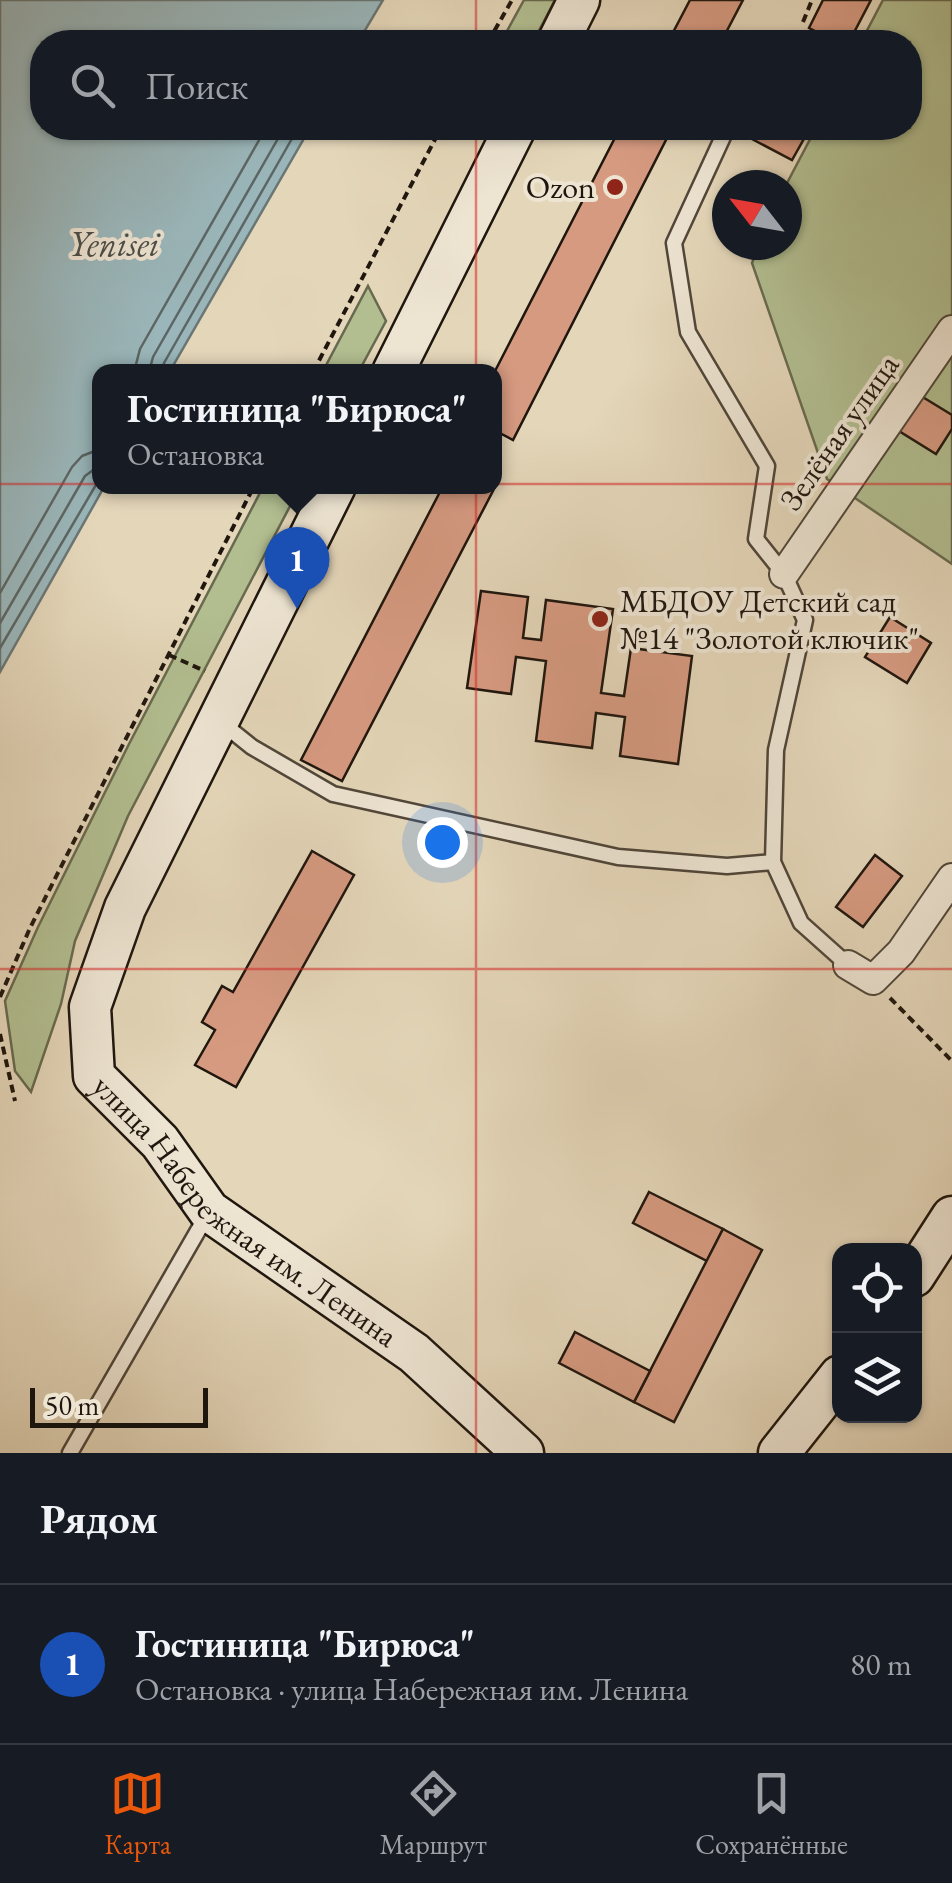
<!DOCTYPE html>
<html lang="ru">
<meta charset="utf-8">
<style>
:root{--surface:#171b24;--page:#242831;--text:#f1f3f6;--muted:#9ea1a6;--line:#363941;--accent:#ea580c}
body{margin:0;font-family:"EB Garamond",serif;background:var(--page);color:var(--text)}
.controls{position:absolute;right:30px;bottom:30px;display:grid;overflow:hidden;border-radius:20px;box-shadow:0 2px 8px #0004}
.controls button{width:90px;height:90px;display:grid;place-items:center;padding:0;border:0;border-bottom:2px solid var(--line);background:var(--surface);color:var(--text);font:50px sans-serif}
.compass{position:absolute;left:712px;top:170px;width:90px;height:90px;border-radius:50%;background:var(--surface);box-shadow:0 2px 8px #0004;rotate:301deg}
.scale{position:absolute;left:30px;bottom:25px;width:178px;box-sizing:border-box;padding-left:10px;border:5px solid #1f160e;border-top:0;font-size:28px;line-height:35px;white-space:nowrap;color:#1f160e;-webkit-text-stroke:8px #ede4d2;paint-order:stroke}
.you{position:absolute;left:442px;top:842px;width:35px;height:35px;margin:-25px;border:8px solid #fff;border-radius:50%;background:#1a73e8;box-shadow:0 0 0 15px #1a73e833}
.badge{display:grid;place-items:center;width:65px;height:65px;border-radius:50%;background:var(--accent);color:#fff;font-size:32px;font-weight:700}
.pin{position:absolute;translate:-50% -82px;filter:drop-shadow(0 2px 5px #0008)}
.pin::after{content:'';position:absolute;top:52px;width:35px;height:30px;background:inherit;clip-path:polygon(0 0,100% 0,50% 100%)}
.popup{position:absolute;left:92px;top:364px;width:410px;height:130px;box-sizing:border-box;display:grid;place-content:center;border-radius:20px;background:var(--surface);filter:drop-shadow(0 2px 8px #0005);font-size:32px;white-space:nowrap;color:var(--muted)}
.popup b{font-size:38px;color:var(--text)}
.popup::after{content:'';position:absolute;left:50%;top:100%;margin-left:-20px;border:20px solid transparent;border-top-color:var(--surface)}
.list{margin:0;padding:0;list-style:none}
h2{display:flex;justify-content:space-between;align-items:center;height:130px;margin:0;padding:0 40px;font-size:42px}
h2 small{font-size:32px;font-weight:400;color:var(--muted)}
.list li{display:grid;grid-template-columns:65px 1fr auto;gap:30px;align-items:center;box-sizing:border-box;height:160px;padding:0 40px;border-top:2px solid var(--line)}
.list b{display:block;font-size:38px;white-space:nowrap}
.list p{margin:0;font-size:32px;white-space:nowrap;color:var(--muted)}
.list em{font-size:32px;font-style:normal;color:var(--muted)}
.icon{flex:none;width:55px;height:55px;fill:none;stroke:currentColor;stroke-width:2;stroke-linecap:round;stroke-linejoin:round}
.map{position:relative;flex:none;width:952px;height:1453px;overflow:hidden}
.search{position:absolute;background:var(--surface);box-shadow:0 2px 8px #0004;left:30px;right:30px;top:30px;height:110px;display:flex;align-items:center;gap:25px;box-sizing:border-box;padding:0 35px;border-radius:40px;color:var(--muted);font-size:38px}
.sheet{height:290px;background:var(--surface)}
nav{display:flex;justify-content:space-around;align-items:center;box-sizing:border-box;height:140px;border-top:2px solid var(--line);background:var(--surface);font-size:28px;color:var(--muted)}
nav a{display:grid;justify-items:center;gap:5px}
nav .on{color:var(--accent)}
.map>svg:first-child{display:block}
.green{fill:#b2be90;stroke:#686a4f;stroke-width:2.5}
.water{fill:#9ab6ba;stroke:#697675;stroke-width:2.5}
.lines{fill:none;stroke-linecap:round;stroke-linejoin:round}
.shore{stroke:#5c6664;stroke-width:2.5}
.building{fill:#d69a81;stroke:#1f160e;stroke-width:2.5}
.lane-casing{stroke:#504639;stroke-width:19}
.street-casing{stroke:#504639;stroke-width:32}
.secondary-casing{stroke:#1f160e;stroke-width:45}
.path{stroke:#1f160e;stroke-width:4;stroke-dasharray:8 5;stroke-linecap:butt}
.lane{stroke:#ede4d2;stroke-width:14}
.street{stroke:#ede4d2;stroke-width:28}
.secondary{stroke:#ede4d2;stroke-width:40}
.grid{fill:none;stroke:#d62828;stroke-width:2.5;stroke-opacity:0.55}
.poi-dot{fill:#8f2418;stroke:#ede4d2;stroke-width:4}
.labels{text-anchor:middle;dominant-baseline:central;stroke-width:8;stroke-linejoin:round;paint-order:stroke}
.poi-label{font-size:32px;fill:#1f160e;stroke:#ede4d2;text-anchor:end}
.street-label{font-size:32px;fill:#1f160e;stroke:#ede4d2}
.water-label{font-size:35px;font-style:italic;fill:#4a4e4a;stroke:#ede4d2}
</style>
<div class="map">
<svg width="952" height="1453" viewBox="0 0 952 1453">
<rect width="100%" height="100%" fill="#e4d6b9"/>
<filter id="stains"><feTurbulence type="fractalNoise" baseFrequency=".002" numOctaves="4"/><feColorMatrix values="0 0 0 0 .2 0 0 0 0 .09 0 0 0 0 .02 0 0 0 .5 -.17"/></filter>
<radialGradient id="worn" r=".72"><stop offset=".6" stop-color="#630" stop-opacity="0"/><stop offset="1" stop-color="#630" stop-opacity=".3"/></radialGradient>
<g class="green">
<path d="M524,0H555L533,42H501Z"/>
<path d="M883,0H952V564L827,479L752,263L759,245H787L786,185L816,128H910V42H861Z"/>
<path d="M368,286L386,321L359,371H323Z"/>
<path d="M263,487H300L128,816L75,941L61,1004L31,1092L15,1071L5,1001L38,927L129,744Z"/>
</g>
<path class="water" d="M0,0H383L358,42H42V128H310L170,371L100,372V486L104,487L0,672Z"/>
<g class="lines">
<g class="shore">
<path d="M134,372L140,349L266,128"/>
<path d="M149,372L153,357L284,128"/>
<path d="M162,372L164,363L298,128"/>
<path d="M0,593L72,467L82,456L100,449"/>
<path d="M0,623L85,476L100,465"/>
<path d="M0,648L100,478"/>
</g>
</g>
<g class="building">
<path d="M690,0H743L721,42H668Z"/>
<path d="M823,0H871L849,42H837L809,28Z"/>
<path d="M620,128H656L669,134L513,440L494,430V373Z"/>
<path d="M758,128H810L792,160L752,139Z"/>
<path d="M921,396L952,415V429L936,454L899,431Z"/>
<path d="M443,486L494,489L342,781L301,760Z"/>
<path d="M481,591L528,597L523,638L541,640L546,600L613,609L601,693L624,696L631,648L692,656L678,764L620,756L625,717L596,713L592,748L536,741L546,661L516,657L511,694L467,688Z"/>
<path d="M890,617L931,643L907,683L865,657Z"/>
<path d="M312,851L354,875L236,1087L195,1065L215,1030L202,1022L222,986L233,992Z"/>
<path d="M875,855L902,876L863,927L836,907Z"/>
<path d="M649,1192L723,1229L707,1261L633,1223Z"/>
<path d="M723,1229L762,1250L674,1422L634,1402Z"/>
<path d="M575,1332L650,1371L634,1402L559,1363Z"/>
</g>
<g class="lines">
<defs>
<g id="lane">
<path d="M781,42H808"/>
<path d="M727,128L674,243L688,332L767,466L756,539L784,574L805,620L776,750L773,862L801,923L848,965"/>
<path d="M222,723L252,747L333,794L618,857L727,866L773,862"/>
<path d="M70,1453L207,1215"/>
</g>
<g id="street">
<path d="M784,574L952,330"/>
<path d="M848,965L873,980L901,952L952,878"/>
</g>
<g id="secondary">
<path d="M558,42L579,0"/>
<path d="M393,372L515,128"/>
<path id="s1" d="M335,486L125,908L90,1007L94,1076L160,1142L209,1211L414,1353L523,1453"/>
<path d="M914,1276L952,1217"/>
<path d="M779,1453L840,1376"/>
</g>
</defs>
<use href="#lane" class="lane-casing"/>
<use href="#street" class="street-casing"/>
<use href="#secondary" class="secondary-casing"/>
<g class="path">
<path d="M803,22L812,0"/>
<path d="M488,42L512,0"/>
<path d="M313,372L441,128"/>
<path d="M169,655L205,671"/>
<path d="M0,997L30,928L254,486"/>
<path d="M890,998L952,1061"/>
<path d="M0,1034L15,1101"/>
</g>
<use href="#lane" class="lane"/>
<use href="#street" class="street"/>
<use href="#secondary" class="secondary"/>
</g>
<path class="grid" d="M476,0V42M476,128V1453M0,484H952M0,969H952"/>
<g class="poi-dot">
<circle cx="615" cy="187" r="10"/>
<circle cx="600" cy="619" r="10"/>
</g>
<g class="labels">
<g class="poi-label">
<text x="595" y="187">Ozon</text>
<text x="620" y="601" text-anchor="start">МБДОУ Детский сад<tspan x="620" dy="37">№14 "Золотой ключик"</tspan></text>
</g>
<g class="street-label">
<text transform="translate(839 432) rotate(-55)">Зелёная улица</text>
<text stroke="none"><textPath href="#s1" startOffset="850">улица Набережная им. Ленина</textPath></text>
</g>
<g class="water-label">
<text x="114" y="243">Yenisei</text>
</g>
</g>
<rect width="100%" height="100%" filter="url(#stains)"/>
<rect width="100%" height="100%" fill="url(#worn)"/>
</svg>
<div class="controls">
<button><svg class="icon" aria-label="locate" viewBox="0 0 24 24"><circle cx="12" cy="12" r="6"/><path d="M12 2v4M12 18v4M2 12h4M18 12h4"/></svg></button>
<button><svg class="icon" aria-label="layers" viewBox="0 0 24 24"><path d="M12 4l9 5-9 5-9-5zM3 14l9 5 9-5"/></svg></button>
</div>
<svg class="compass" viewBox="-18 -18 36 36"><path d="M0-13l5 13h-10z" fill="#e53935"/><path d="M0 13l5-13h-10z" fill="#9ea1a6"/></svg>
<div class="scale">50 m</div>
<div class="you"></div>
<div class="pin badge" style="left:297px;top:609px;background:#1a4fb4">1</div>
<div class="popup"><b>Гостиница &quot;Бирюса&quot;</b>Остановка</div>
<div class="search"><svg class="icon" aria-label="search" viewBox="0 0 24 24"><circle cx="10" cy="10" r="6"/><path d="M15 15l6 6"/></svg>Поиск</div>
</div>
<section class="sheet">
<h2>Рядом<small></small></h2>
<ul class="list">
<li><span class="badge" style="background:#1a4fb4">1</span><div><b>Гостиница &quot;Бирюса&quot;</b><p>Остановка · улица Набережная им. Ленина</p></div><em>80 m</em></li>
</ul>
</section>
<nav>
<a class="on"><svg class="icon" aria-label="map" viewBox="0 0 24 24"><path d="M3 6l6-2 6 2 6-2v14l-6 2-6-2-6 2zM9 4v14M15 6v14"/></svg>Карта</a>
<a><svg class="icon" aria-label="directions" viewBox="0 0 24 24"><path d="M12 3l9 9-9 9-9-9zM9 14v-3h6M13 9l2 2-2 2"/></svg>Маршрут</a>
<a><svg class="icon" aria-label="saved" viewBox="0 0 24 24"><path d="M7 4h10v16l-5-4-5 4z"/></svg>Сохранённые</a>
</nav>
